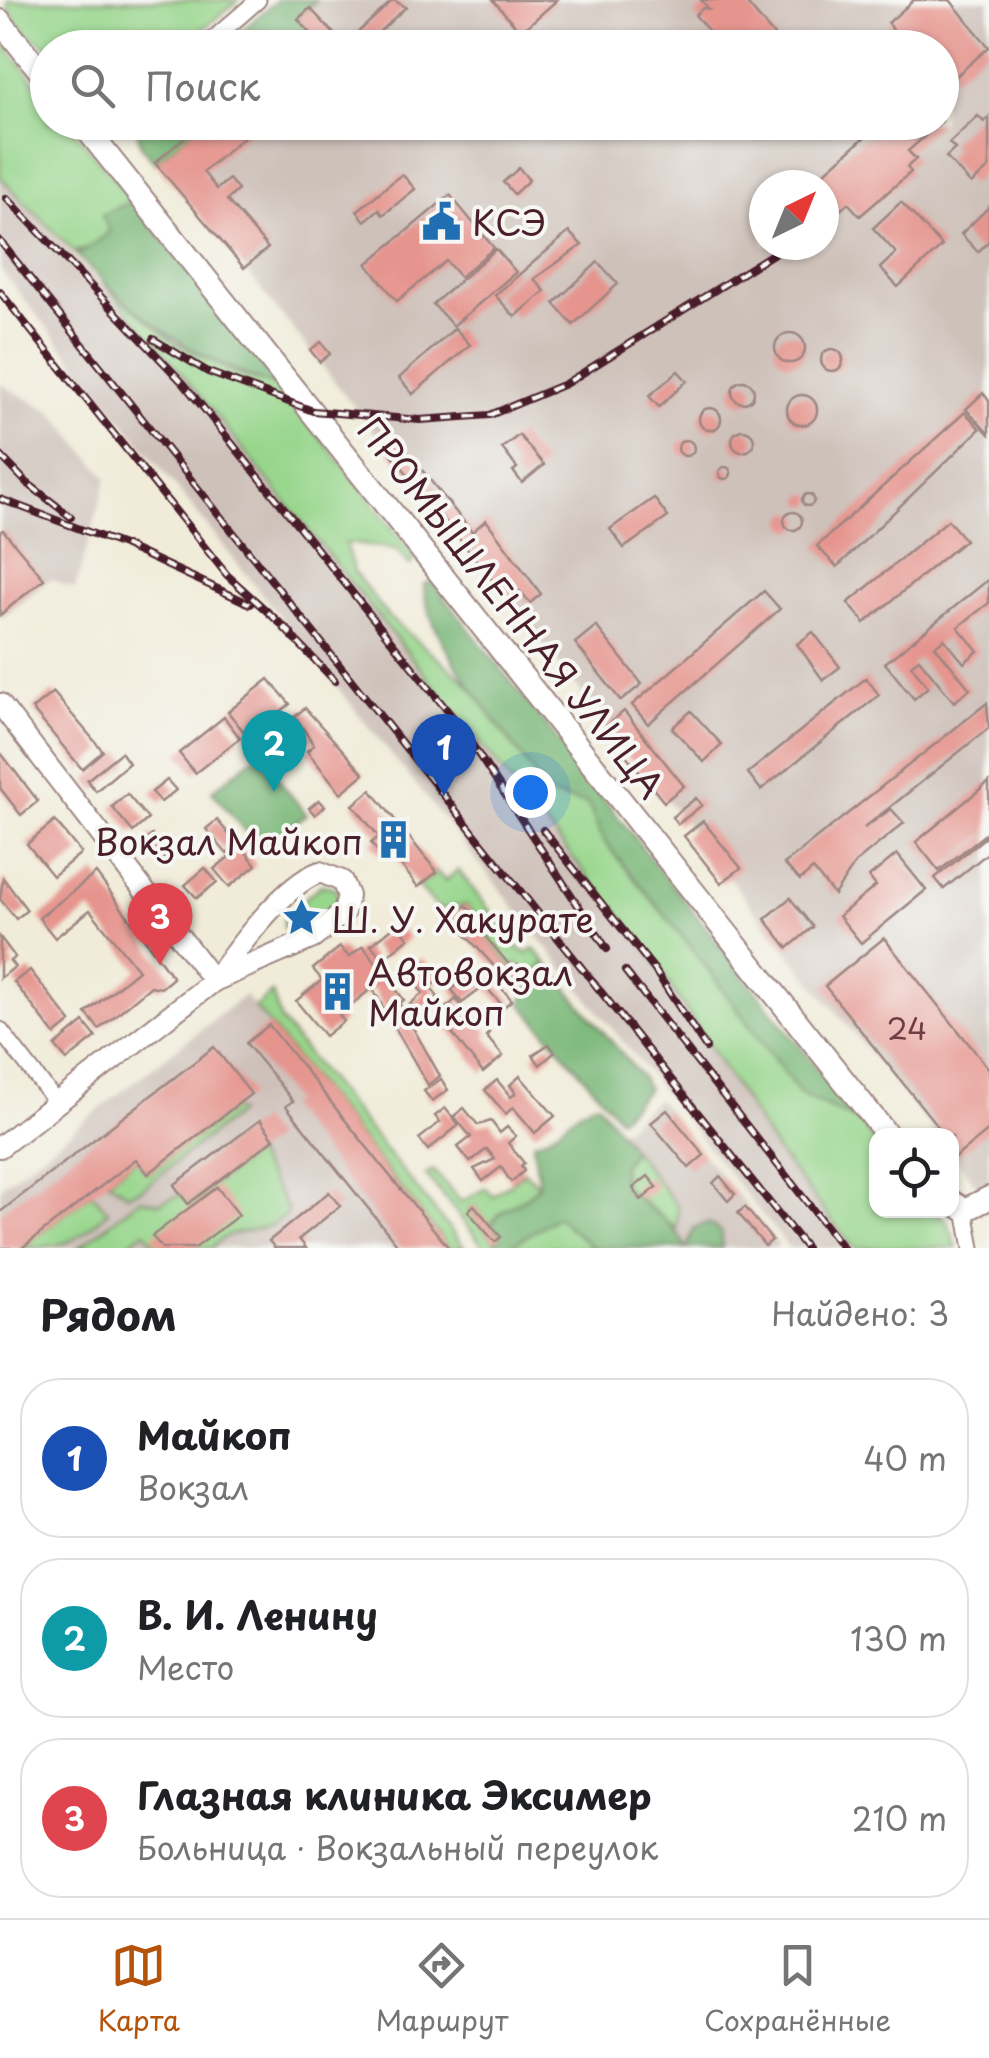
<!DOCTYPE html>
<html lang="ru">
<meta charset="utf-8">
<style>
:root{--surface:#fff;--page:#f2f2f2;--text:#202124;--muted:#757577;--line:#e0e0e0;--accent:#b45309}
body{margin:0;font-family:"Playpen Sans",sans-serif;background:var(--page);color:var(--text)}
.controls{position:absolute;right:30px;bottom:30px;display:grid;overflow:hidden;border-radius:20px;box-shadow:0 2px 8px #0004}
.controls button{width:90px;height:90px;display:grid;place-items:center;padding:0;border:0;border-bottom:2px solid var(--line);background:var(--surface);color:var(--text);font:50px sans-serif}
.compass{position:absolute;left:749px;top:170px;width:90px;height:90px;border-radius:50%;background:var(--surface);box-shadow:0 2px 8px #0004;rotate:43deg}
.you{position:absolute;left:530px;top:792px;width:35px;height:35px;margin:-25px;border:8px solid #fff;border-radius:50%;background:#1a73e8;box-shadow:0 0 0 15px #1a73e833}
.badge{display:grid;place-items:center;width:65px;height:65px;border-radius:50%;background:var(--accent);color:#fff;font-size:32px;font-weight:700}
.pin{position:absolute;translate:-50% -82px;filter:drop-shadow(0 2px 5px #0008)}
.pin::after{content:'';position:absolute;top:52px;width:35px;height:30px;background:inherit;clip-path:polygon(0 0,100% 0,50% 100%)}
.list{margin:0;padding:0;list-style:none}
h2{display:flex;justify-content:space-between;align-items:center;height:130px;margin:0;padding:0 40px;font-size:42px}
h2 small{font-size:32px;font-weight:400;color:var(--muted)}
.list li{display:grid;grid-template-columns:65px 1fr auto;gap:30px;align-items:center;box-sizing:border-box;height:160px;margin:0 20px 20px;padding:0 20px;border:2px solid var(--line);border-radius:40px}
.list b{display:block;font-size:38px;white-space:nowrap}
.list p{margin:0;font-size:32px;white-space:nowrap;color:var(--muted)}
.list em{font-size:32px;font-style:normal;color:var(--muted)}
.icon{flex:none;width:55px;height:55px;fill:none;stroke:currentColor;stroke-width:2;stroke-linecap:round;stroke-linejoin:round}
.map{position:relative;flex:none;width:989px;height:1248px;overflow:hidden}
.search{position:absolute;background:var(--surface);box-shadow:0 2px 8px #0004;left:30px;right:30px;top:30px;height:110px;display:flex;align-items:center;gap:25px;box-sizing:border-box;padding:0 35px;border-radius:55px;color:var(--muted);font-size:38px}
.sheet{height:670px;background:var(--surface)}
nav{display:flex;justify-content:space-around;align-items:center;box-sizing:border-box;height:140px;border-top:2px solid var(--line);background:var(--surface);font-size:28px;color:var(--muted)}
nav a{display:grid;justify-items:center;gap:5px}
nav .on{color:var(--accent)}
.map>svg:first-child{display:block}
.industrial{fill:#cec1ba;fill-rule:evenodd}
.green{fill:#97d68c;stroke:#707a5c;stroke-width:2.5}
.forest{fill:#79b778;stroke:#626b52;stroke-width:2.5}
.building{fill:#e6948e}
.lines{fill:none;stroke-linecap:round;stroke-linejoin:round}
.minor-casing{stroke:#9e8682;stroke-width:19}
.tertiary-casing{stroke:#9e8682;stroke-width:24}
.secondary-casing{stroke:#9e8682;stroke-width:26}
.minor{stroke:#fff;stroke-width:15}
.tertiary{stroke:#fff;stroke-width:20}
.secondary{stroke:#fff;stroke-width:22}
.rail-casing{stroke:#4a1f2b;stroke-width:8}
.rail{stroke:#f6f6f2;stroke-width:4;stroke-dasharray:11;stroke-linecap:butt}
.labels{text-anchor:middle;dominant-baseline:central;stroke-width:8;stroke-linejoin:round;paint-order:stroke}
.number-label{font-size:30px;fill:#713c44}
.poi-label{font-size:35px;fill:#4a1f2b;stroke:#f6f6f2;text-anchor:start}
.street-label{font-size:35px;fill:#4a1f2b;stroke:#f6f6f2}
</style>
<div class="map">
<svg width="989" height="1248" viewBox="0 0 989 1248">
<rect width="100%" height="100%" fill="#f6f6f2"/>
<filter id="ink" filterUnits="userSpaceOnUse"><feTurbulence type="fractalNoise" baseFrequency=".01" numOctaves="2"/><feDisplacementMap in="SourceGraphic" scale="20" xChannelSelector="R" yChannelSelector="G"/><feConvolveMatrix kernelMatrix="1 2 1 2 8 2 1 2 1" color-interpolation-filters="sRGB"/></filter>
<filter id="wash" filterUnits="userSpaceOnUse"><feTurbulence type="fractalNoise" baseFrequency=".0048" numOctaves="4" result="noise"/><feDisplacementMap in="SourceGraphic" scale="40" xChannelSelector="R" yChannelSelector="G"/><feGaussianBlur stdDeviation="2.25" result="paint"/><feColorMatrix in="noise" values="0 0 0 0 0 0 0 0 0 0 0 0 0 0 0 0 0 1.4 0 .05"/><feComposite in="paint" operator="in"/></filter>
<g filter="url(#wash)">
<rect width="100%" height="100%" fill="#f1ecd9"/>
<g class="industrial">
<path d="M277,0H989V1201L952,1154V1136L937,1135L799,966L244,268L141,146L135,123L942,122V48L222,47ZM764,185H824V245H764Z"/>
<path d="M0,177L180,371L649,952L777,1152L854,1248H789L0,269Z"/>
<path d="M0,384L53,412L107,478L75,589L50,579L0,619Z"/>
<path d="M245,995L449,1248H0V1187Z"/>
<path d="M657,1099L778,1244L777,1248H597L619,1132Z"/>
</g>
<g class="green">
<path d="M8,0H239L181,47L50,48L26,33L8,9Z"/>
<path d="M0,38L47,97L48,122L68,123L132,201C118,221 100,250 74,252L0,177Z"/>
<path d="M102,282L174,342L238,375L282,388L416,558L410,565L396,549L345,543L354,572L388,617L462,678L510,735L549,795L588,803L603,840L695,952L800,1094L860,1122L876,1143V1210L935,1211L948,1222L957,1248H854L777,1152L649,952L180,371Z"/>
<path d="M458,870L521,950L528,953L534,948L546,963L530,979L518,964L513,968L469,917L473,913L466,905L439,909L418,887L437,872L445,881Z"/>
<path d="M321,885L333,887L339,894L335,907L302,935L289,934L283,927L285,915Z"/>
<path d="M272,993L281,1022L465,1248H449L255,1007Z"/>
<path d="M232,1109L238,1113L142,1189L128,1194L108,1181L136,1159L148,1174Z"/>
<path d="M633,1150L678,1207L677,1229L623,1187L622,1165Z"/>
<path d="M254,1154L288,1210C273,1238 231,1223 212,1248H158L145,1232L124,1248H79L140,1199L159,1203L181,1195L189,1204Z"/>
<path d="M433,1170L461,1202L486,1188L493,1196L525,1172L539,1185C525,1204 504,1203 491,1225L474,1206L468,1210L500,1248H485L426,1175Z"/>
<path d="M92,1193L108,1211C76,1242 66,1248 22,1248Z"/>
<path d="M557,1217L593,1248H507Z"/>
</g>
<g class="forest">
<path d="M277,0H316L298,19L324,47H303L297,42L290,47L222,48Z"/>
<path d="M135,123H202L155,163L141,146Z"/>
<path d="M132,201L282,388C195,361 137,318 74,252L81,253L110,232L102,215Z"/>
<path d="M432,582L860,1122L800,1094L695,952L603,840L588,804L549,795C517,747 422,637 424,584Z"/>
<path d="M258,754L306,814L261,851L212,791Z"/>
<path d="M546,963L642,1078L647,1090L619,1118L522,1004L533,974Z"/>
<path d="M597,1102L633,1150L622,1165L623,1187C646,1210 671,1216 686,1248H593L557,1217L507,1248H500L495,1242L501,1237L491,1225C504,1203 525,1204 539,1185L533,1142C561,1135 571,1110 597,1102Z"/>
<path d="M708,1223L722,1233V1248H687L694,1228Z"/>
</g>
<g id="blocks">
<g class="building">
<path d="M393,0L406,7L362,48H341Z"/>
<path d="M493,0H557L521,32Z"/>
<path d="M701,0H744L776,38L765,48H723L695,15L703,8L709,9Z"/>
<path d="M914,0H950L989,47L955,77L942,62V48H906L888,23Z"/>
<path d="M310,8L336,36L324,48L298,19Z"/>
<path d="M978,116L984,122L989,117V168L971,184L946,157L955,149L949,143Z"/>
<path d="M202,122H261L203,172L217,189L229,179L238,190L227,200L268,248L244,268L155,163Z"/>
<path d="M882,122H941L908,151L916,159L907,167L911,172L860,216L848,203L828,221L824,185H810Z"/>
<path d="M519,168L529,180L514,194L503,182Z"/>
<path d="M402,174L415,189L383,215L379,209L365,221L357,211Z"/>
<path d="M450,195L494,248L460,277L446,261L397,301L367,264Z"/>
<path d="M901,202L942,246L898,287L880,268L896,253L873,228Z"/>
<path d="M989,207V241L978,252L961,234Z"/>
<path d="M569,232L582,245L534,279L545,291L515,317L495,295Z"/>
<path d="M496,249L516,272L453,326L433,304Z"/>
<path d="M598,262L618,284L573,325L554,303Z"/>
<path d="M455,328L470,345L413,394L399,378Z"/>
<circle cx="790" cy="348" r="15"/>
<path d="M321,342L330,354L320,362L310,350Z"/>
<circle cx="832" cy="360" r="11"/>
<path d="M678,371L687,381L659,407L649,396Z"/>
<circle cx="743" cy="392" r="11"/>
<path d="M983,393L989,400V434L966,409Z"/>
<circle cx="802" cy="410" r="15"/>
<circle cx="710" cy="419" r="11"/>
<path d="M965,412L980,429L837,567L817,546Z"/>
<circle cx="743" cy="441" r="11"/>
<path d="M519,435L544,465L522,483L513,471L517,468L502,448Z"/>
<path d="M397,439L472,532L486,520L541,594L530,603L519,591L508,600L386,447Z"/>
<circle cx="686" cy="448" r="8"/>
<circle cx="725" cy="473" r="6"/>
<circle cx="808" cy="500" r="6"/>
<path d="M654,498L668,517L624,548L610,529Z"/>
<circle cx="793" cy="521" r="9"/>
<path d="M948,520L965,540L865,623L848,603Z"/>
<path d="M3,530L44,579L0,615V532Z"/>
<path d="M989,579V603L958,627L978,651L964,663L944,639L935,646L970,689L954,702L919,659L911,665L928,687L914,699L885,663Z"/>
<path d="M764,591L780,609L648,724L632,705Z"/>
<path d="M596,626L642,684L621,701L575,643Z"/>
<path d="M813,632L840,667L823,680L797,644Z"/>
<path d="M866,678L879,695L761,790L748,773Z"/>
<path d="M269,679L290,704L248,737L228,712Z"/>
<path d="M53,692L103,751L82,769L32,709Z"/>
<path d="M987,703L989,728L864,828L891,809L904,823L856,862L834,895L813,869L800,880L784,864Z"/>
<path d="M305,708L364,774L341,793L307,751L314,745L295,716Z"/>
<path d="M624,711L684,786L664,802L604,728Z"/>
<path d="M691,711L722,745L704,762L672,728Z"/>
<path d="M224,717L240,738L195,773L179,753Z"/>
<path d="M0,752L38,801L21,815L0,788Z"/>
<path d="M121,752L129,763L96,791L87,780Z"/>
<path d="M167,780L176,790L161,802L152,792Z"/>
<path d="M989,782V831L939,871L916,842Z"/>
<path d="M371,790L437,872L418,887L391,852L383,858L371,843L379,837L353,805Z"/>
<path d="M127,794L148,819L133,832L112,807Z"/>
<path d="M696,798L702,805L678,824L672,817Z"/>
<path d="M319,800L325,806L315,815L309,808Z"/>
<path d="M217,820L237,844L227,854L206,829Z"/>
<path d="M55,821L81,853L53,876L27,844Z"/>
<path d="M703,821L741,868L721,883L684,836Z"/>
<path d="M989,834V852L944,889L935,878Z"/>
<path d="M152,835L168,854L160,861L144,842Z"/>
<path d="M242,847L256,865L229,887L214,869Z"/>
<path d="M897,854L926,890L861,943L839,916L876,886L869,877Z"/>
<path d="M205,868L217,882L197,898L185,885Z"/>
<path d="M96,873L173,978L161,988L151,986L99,1029L86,1013L138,970L90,910L55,938L39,918Z"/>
<path d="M3,878L27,910L16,919L0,899Z"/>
<path d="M790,898L813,927L788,948L765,919Z"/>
<path d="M466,905L472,913L468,916L513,969L518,965L530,979L517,991L450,918Z"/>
<path d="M397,924L409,938L383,959L371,945Z"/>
<path d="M0,937L15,957L10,961L15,967L0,978Z"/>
<path d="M884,938L989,1069V1130L952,1160V1136H930L939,1128L825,986Z"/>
<path d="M363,946L404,1000L399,1003L440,1076L428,1085L372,988L339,1015L344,1021L325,1036L296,1001L322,980L313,969L340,947L349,957Z"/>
<path d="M422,958L439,979L430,987L438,997L419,1014L410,1004L423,993L405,972Z"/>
<path d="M471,968L485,986L462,1003L452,990Z"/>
<path d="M30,970L71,1022L55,1035L14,982Z"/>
<path d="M492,978L512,1000L504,1007L485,986Z"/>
<path d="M456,999L475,1026L479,1022L489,1033L486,1036L503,1056L483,1073L438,1015Z"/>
<path d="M84,1022L96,1037L67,1060L55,1046Z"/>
<path d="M269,1025L394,1181L449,1248H400L286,1106L293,1101L246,1043Z"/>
<path d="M549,1044L555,1052L540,1065L533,1055Z"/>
<path d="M214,1047L251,1094L148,1174L136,1159L22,1248H0V1212Z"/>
<path d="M520,1076L555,1116L535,1133L513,1107L506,1114L485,1090L497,1080L511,1097L516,1093L510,1085Z"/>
<path d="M441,1079L448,1090L432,1101L424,1091Z"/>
<path d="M445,1108L459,1125L428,1150L419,1139L440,1122L435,1116Z"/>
<path d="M464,1108L478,1125L491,1121L500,1133L507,1127L516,1136L508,1143L524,1163L521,1166L524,1171L511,1182L501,1167L483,1181L474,1169L495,1159L487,1149L470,1162L458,1147L471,1137L454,1116Z"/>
<path d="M667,1110L704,1155L689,1168L651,1123Z"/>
<path d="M260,1120L274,1139L188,1204L174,1185Z"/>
<path d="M648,1176L657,1187L641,1200L633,1188Z"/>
<path d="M720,1176L735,1194L728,1201L713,1183Z"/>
<path d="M217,1187L239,1215L195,1248H162L152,1236Z"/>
<path d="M329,1192L340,1206L299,1239L306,1248H275L269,1241Z"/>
<path d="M474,1205L501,1237L495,1242L468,1211Z"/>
<path d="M745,1207L772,1240L765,1246L738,1213Z"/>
</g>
</g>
</g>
<g filter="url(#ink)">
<use href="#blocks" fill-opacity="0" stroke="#9e8682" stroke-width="2.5"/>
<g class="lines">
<defs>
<g id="minor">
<path d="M203,48L258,0"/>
<path d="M95,141L116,122"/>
<path d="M0,1030L56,1102"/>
<path d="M965,1210L972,1248"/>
</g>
<g id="tertiary">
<path d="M0,704L214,981"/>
<path d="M0,1147L214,981L313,938L344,912L348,896L342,881L320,872C284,884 236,950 214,981"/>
</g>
<g id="secondary">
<path d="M0,21L48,81"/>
<path d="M81,122L888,1136"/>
<path d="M952,1202L965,1210L989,1198"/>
</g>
</defs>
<use href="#minor" class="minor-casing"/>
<use href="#tertiary" class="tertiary-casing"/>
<use href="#secondary" class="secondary-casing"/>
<use href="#minor" class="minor"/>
<use href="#tertiary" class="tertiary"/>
<use href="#secondary" class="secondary"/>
<defs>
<g id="rail">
<path d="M7,198L184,384L459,725L607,949"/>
<path d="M0,241L806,1248"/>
<path d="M0,292L227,575L291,633"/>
<path d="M153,339L208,372L313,411L420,420L490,415L565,384L787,245"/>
<path d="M0,455L26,482L71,517"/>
<path d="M0,499L123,545L250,604"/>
<path d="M283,627L335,681"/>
<path d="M543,830L654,969L706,1048"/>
<path d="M625,971L843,1248"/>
</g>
</defs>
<use href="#rail" class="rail-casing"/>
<use href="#rail" class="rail"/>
</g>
</g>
<defs>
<symbol id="civic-bare" viewBox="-9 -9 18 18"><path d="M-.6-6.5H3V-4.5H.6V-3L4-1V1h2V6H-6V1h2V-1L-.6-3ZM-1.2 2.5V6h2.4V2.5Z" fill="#1f6fb2" stroke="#f6f6f2" stroke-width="2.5" paint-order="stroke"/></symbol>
<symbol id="building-bare" viewBox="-9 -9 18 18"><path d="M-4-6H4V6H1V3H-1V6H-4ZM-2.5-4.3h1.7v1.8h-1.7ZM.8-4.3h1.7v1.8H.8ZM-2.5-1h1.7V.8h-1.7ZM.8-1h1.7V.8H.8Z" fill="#1f6fb2" stroke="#f6f6f2" stroke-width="2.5" paint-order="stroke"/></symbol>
<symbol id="sight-bare" viewBox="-9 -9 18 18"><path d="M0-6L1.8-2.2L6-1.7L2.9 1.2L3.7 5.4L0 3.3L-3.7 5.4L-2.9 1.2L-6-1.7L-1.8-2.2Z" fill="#1f6fb2" stroke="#f6f6f2" stroke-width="2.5" paint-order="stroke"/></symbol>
</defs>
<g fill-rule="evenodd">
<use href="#civic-bare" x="414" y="194" width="55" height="55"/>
<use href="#building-bare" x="366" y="812" width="55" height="55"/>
<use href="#sight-bare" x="274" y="890" width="55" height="55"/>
<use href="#building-bare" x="310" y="964" width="55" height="55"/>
</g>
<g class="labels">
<g class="number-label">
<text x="907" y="1027">24</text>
</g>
<g class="poi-label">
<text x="472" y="221">КСЭ</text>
<text x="363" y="840" text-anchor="end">Вокзал Майкоп</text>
<text x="331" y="918">Ш. У. Хакурате</text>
<text x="368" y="971">Автовокзал<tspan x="368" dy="40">Майкоп</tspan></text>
</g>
<g class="street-label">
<text transform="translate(512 607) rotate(52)">ПРОМЫШЛЕННАЯ УЛИЦА</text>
</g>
</g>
</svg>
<div class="controls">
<button><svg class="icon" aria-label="locate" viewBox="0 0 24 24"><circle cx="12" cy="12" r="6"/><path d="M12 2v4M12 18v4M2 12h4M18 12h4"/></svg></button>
</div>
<svg class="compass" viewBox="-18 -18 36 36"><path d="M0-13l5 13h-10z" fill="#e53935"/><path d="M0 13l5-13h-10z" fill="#757577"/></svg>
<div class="you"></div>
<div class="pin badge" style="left:444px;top:796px;background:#1a4fb4">1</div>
<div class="pin badge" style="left:274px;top:792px;background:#0f9aa8">2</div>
<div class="pin badge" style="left:160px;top:965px;background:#e0444e">3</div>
<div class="search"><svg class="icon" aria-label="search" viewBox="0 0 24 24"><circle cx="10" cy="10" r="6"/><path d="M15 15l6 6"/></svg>Поиск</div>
</div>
<section class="sheet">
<h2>Рядом<small>Найдено: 3</small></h2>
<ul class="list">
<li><span class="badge" style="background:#1a4fb4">1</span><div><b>Майкоп</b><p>Вокзал</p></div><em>40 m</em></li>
<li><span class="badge" style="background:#0f9aa8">2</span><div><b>В. И. Ленину</b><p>Место</p></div><em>130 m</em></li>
<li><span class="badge" style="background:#e0444e">3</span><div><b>Глазная клиника Эксимер</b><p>Больница · Вокзальный переулок</p></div><em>210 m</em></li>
</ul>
</section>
<nav>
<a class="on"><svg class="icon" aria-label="map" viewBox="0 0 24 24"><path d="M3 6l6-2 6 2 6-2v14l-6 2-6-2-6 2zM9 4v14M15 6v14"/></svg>Карта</a>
<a><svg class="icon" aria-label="directions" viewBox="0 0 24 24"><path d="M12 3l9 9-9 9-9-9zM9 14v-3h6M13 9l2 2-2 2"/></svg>Маршрут</a>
<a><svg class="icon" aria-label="saved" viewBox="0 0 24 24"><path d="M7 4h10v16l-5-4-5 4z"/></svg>Сохранённые</a>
</nav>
